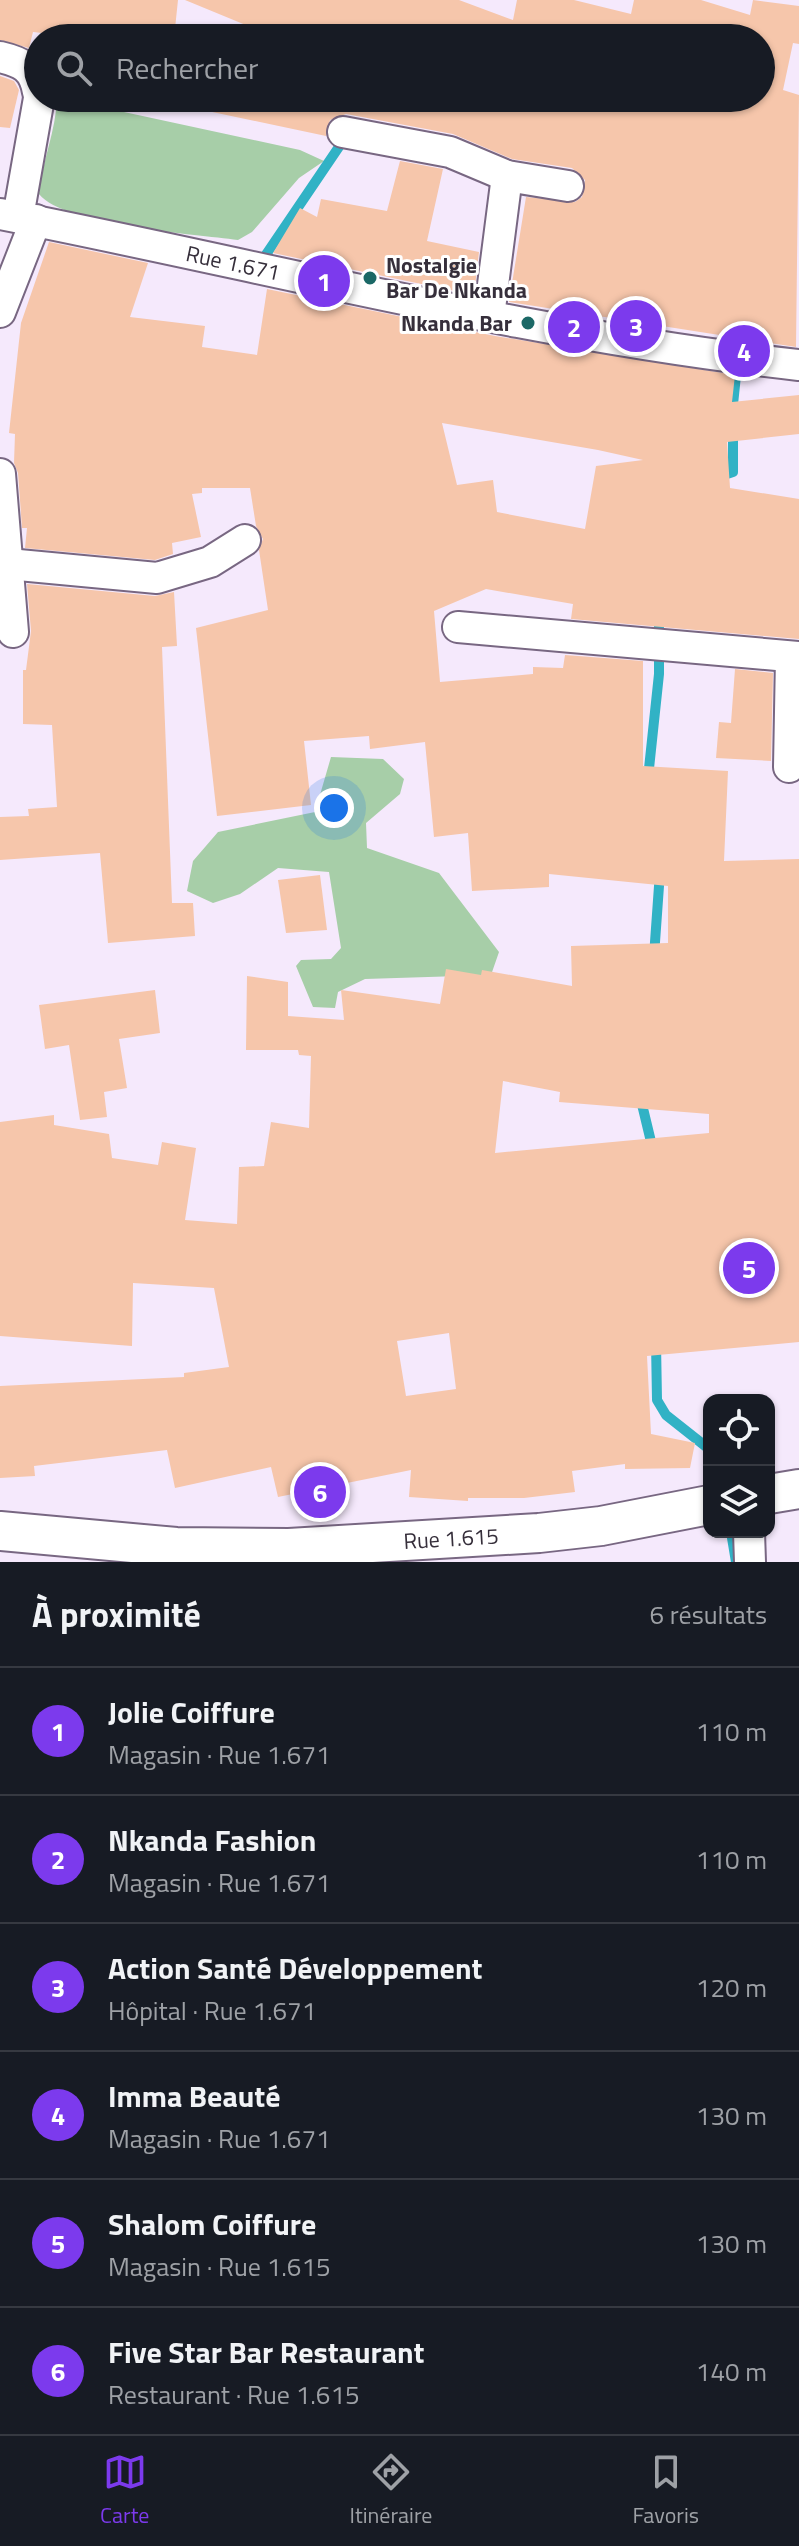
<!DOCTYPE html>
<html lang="fr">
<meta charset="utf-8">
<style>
:root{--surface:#171b24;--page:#242831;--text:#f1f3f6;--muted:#9ea1a6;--line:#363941;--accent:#7c3aed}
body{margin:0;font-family:"Titillium Web",sans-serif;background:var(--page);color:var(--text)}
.controls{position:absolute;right:24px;bottom:24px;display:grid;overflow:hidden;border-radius:16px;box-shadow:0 2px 6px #0004}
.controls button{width:72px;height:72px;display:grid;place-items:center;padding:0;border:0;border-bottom:2px solid var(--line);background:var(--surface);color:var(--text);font:40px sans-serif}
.you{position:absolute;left:334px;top:808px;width:28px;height:28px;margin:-20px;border:6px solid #fff;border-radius:50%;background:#1a73e8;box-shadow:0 0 0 12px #1a73e833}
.badge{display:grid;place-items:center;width:52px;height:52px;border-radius:50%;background:var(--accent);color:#fff;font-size:26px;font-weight:700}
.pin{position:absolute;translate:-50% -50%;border:4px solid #fff;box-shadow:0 2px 8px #0006}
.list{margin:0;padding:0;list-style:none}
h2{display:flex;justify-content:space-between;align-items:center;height:104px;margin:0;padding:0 32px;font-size:34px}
h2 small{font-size:26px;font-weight:400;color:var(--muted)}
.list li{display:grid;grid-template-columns:52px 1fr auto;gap:24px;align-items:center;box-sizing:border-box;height:128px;padding:0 32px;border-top:2px solid var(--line)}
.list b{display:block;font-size:30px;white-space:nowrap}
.list p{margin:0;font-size:26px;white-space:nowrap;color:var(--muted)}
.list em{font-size:26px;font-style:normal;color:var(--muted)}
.icon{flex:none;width:44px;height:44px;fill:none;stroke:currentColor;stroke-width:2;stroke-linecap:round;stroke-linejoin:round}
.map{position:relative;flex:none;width:799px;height:1562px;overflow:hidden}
.search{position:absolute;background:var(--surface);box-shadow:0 2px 6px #0004;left:24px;right:24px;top:24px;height:88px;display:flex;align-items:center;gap:20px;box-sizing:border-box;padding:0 28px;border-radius:44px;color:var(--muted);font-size:30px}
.sheet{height:872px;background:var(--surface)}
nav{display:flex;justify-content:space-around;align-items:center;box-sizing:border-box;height:112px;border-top:2px solid var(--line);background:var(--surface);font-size:22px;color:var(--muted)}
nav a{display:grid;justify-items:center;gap:4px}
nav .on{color:var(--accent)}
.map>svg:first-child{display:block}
.green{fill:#a7cea8}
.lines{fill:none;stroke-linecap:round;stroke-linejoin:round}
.stream{stroke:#31b2c5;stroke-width:10}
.building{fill:#f6c6ab;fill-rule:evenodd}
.minor-casing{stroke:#786782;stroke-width:34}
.tertiary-casing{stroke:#786782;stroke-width:42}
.minor{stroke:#fff;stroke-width:30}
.tertiary{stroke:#fff;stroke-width:38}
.poi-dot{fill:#1b6866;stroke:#fff;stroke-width:3}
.labels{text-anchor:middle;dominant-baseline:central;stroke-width:6;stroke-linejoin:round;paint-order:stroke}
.street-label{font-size:22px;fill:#362f3b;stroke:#fff}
.poi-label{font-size:22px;font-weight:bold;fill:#362f3b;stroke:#fff;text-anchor:start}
</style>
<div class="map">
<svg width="799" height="1562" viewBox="0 0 799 1562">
<rect width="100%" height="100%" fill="#f5e9fc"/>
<g class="green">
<path d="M57,98H100L124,112L300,150L324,161L299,178L252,232L238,240C194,234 65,226 39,194C42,161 56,131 57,98Z"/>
<path d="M331,757L383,759L404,779L400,794L366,823L367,848L439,873L499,952L491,975L365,979L338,992L335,1008L313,1007L296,966L301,960L331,959L341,948L329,872L278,868L240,894L213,903L187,891L193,861L218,832L315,812Z"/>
</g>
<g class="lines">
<g class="stream">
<path d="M263,259L347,135"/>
<path d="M732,414L737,366L733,365"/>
<path d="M718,477L733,472V430"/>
<path d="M648,778L659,674V614"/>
<path d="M654,956L660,872"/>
<path d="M640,1096L653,1150"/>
<path d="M656,1343L657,1400L666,1415L709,1449"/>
<path d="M731,1532L736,1562"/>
</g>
</g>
<g class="building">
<path d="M0,0H178L174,38H90L33,32L29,48L0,40Z"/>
<path d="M185,0H459L513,20L517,0H574L631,14L634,0H701L750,15L753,0L799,6V44L793,43L783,90L799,95L796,347L509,302L526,197L575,202L582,197L585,180L572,168L512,159L453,134L346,114L330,120L326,136L198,109L199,98H761V38H277Z"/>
<path d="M0,76L14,81L19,90L10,128L0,127Z"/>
<path d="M400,161L443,169L427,241L479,252L474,295L273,253L300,208L317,217L321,199L387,211Z"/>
<path d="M49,242L148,263L130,317L205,326L202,347L257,355L267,289L495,336L735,375L732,402L799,395V434L727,442L730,488L799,499V639L571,619L573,604L486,589L434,611L440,682L533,674V667L563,668L565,655L643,661V766L728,771L724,861L799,859V1342L647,1356L651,1434L695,1443L690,1468L625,1469V1464L572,1471L575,1492L524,1498H468V1501L409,1497L411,1470L278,1497L271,1467L175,1488L167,1450L34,1466L35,1476L0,1478V1386L184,1377V1373L229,1367L214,1288L133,1283L132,1346L0,1336V1122L54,1115V1125L109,1134L112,1158L158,1165L162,1142L196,1148L185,1220L237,1224L239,1167L264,1166L271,1122L309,1128L311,1056L299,1055L298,1050H246L247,976L288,982V1016L344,1020L341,990L440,1004L446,969L481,975L482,970L572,986L571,946L668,943V886L549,874V887L472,891L468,833L434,837L425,742L370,749L369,736L304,741L311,805L217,816L196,628L268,610L259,550L263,539L256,526L250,488H202V493L192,494L201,537L172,543L173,554L155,560L25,548L27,528H22L18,473L14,463L15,434L9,433L21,323ZM442,423L598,450L643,460L596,466L585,529L497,512L493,480L457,485ZM503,1081L560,1092L559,1102L709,1114V1133L495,1153ZM449,1333L456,1389L406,1396L397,1341Z"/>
<path d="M27,584L155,596L174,592L177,646L162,647L172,903H193L195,936L108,943L100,853L0,860V817L29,816L28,809L57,807L52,725L23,724V670H26L31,631Z"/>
<path d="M735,669L773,673L771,761L716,758L719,722L731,723Z"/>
<path d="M320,875L327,930L286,933L278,880Z"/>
<path d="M155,990L160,1033L119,1039L127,1088L104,1092L107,1117L80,1120L69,1045L45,1049L39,1005Z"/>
</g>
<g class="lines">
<defs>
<g id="minor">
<path d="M0,57C22,62 34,68 38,92"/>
<path d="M343,132L450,152L507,176L568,186"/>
<path id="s1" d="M0,214C265,266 530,336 799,365"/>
<path d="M18,217L39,98"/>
<path d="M0,312L36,220"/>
<path d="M489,316L507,176"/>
<path d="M0,474L13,632"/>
<path d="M8,564L157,578L210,562L245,540"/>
<path d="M458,627L799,657"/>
<path d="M789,767L791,657"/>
<path d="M749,1532L750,1562"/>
</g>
<g id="tertiary">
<path d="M769,1494L799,1489"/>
<path id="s2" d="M0,1531L176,1547L289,1548L539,1533L601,1526L709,1505"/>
</g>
</defs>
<use href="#minor" class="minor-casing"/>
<use href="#tertiary" class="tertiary-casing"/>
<use href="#minor" class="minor"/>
<use href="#tertiary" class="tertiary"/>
</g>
<g class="poi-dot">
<circle cx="370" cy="278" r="8"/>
<circle cx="528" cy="323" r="8"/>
</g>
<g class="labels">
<g class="street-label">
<text stroke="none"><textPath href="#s1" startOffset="238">Rue 1.671</textPath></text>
<text stroke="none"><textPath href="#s2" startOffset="452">Rue 1.615</textPath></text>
</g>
<g class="poi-label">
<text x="386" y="265">Nostalgie<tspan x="386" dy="25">Bar De Nkanda</tspan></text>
<text x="512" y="323" text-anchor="end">Nkanda Bar</text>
</g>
</g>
</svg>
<div class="controls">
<button><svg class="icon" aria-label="locate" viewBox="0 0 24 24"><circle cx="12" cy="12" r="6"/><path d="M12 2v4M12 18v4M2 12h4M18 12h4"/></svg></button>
<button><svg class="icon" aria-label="layers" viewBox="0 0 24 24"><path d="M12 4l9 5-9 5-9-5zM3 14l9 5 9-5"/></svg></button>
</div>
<div class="you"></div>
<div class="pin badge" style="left:324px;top:281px">1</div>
<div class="pin badge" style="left:574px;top:327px">2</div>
<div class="pin badge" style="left:636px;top:326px">3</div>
<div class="pin badge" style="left:744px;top:351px">4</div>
<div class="pin badge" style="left:749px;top:1268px">5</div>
<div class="pin badge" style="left:320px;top:1492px">6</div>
<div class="search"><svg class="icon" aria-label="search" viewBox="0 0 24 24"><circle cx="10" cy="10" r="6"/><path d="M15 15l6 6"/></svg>Rechercher</div>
</div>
<section class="sheet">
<h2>À proximité<small>6 résultats</small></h2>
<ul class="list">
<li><span class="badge">1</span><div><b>Jolie Coiffure</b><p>Magasin · Rue 1.671</p></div><em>110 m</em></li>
<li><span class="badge">2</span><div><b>Nkanda Fashion</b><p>Magasin · Rue 1.671</p></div><em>110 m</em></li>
<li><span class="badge">3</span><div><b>Action Santé Développement</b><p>Hôpital · Rue 1.671</p></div><em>120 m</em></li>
<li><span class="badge">4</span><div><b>Imma Beauté</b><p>Magasin · Rue 1.671</p></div><em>130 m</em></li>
<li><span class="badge">5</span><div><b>Shalom Coiffure</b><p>Magasin · Rue 1.615</p></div><em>130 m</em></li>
<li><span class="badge">6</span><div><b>Five Star Bar Restaurant</b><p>Restaurant · Rue 1.615</p></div><em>140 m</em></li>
</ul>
</section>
<nav>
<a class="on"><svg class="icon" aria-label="map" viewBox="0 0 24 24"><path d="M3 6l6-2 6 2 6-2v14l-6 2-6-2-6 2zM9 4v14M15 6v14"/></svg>Carte</a>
<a><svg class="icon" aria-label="directions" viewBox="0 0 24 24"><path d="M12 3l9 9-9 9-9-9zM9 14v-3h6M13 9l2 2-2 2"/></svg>Itinéraire</a>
<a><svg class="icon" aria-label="saved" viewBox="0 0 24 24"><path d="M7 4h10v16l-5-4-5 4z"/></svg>Favoris</a>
</nav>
